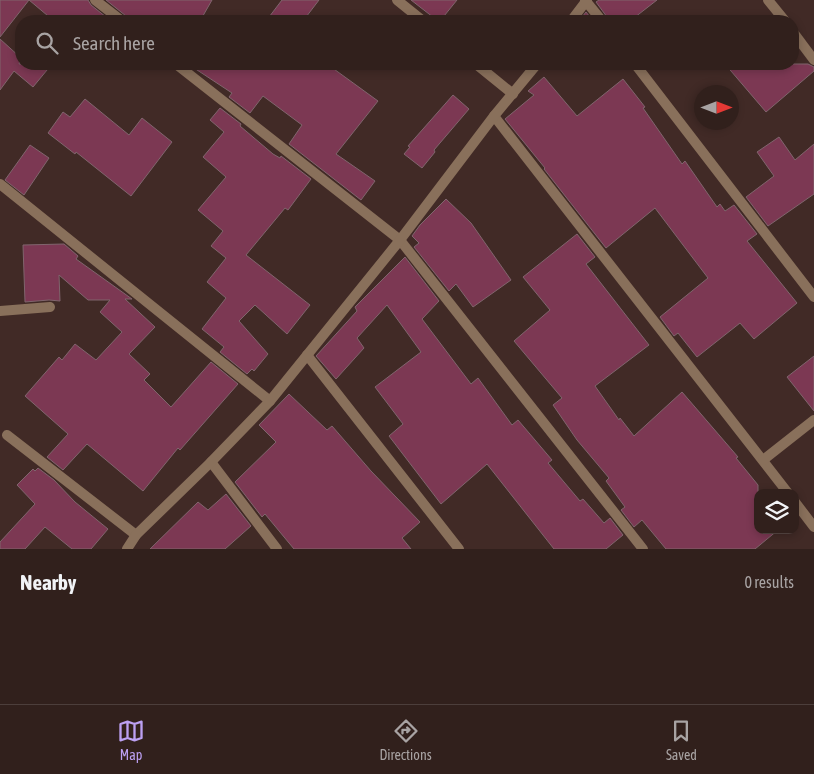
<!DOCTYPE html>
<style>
:root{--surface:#31201c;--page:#3d2d29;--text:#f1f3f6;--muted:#a8a3a3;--line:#4c3e3b;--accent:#bca0f2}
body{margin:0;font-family:"Asap Condensed",sans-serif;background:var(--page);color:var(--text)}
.controls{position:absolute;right:15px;bottom:15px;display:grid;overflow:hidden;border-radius:10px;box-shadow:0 2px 8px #0003}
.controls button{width:45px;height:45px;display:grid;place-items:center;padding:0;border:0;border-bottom:1px solid var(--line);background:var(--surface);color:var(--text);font:25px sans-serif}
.compass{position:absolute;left:694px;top:85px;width:45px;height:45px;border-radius:50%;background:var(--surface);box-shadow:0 2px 8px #0003;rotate:90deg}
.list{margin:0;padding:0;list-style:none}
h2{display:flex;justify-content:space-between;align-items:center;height:65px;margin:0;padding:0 20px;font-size:21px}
h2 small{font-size:16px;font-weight:400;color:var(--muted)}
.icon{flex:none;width:28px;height:28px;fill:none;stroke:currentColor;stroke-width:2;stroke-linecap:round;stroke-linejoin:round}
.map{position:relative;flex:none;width:814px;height:549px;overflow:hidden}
.search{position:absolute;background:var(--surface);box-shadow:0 2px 8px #0003;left:15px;right:15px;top:15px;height:55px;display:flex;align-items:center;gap:12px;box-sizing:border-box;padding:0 18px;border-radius:20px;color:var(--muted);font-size:19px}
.sheet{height:155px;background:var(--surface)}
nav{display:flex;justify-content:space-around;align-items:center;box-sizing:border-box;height:70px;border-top:1px solid var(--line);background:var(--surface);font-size:14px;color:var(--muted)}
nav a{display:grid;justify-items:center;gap:2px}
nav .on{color:var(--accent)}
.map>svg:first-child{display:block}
.building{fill:#7c3853;stroke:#80656d}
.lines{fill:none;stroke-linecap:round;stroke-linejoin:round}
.minor{stroke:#89705b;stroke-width:10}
</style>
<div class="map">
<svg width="814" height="549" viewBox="0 0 814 549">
<rect width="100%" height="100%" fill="#412a26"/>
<g class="building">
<path d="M0,0H88L91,5L111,21H54L29,0L0,37Z"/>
<path d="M106,0H212L200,21H129L126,16Z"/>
<path d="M282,0H319L303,21H266Z"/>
<path d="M411,0H457L440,21H438Z"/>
<path d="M599,0H657L630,21H609L607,17L596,2Z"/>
<path d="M586,12L593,21H579Z"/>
<path d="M0,39L21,58L19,64H52L33,87L14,71L0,90Z"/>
<path d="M188,64H327L378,101L336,154L375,181L361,200L289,144L302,125L263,96L250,113L229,97L232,93Z"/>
<path d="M725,64H808L814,67V71L766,112Z"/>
<path d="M544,77L577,116L623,79L645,107L643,108L682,164L685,161L717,207L720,204L725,211L734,205L757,234L747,241L797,303L754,339L740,323L697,357L678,333L674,336L660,317L708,278L655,208L606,248L544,169L545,168L505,119L534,95L528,91Z"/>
<path d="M453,95L469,109L434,150L435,152L422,168L404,154L410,147L408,146Z"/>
<path d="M85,99L129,135L142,118L172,142L131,196L76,152L75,154L48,133L63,112L70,117Z"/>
<path d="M220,108L241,124L240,126L273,154L280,158L281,156L311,179L288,210L285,208L246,255L310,305L287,334L255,305L239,321L268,354L254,371L252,369L247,374L220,352L224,347L202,329L226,298L207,282L226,258L211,246L223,231L198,210L226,177L203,157L224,132L210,120Z"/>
<path d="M779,137L795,160L814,144V194L768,226L746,197L774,176L757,152Z"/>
<path d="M30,145L49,158L24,195L5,180Z"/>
<path d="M446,199L471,223L511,280L473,307L456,284L449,291L414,247L419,243L412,236L420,225Z"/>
<path d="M577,234L595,257L586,264L649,345L595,386L619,420L620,418L634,436L682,392L738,457L736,458L758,485V530H778L755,549H666L642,520L634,527L621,510L625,507L606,481L609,478L577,440L553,405L562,398L514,341L550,310L523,277Z"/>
<path d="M64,244L78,256L76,259L132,299H125L155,327L129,354L150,374L144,380L171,407L211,362L238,384L180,450L178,448L143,491L87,444L63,470L47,457L68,434L25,396L59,357L62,360L75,344L96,360L122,332L100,312L110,300H88L59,275L60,301L49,300L25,302L23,245Z"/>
<path d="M405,257L439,301L422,319L471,384L478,378L512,425L518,420L552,460L548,463L580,501L583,499L604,523L610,518L623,535L606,549H554L487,464L441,504L389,436L403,424L375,387L421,352L387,305L357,338L364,348L336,379L316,356L357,311L355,307Z"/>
<path d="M814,356V411L787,377Z"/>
<path d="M289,394L327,430L332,426L371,471L420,522L402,538L411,549H294L265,514L262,517L235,482L276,442L259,425Z"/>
<path d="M38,468L54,480L75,502L108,529L91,549H72L45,527L25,549H0V542L35,504L17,485L33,469L35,471Z"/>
<path d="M226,494L251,526L225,549H150L198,502L208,510Z"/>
</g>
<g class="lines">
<g class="minor">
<path d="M95,0L122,21"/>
<path d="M397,0L423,21"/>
<path d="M585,0L602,21"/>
<path d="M768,0L785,21"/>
<path d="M571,21L587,0"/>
<path d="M793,32L814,60"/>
<path d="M176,64L400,240L643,549"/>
<path d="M476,64L513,94"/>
<path d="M635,64L814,297"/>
<path d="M494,116L788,493"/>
<path d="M0,184L270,401"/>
<path d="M0,311L50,307"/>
<path d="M307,355L459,549"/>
<path d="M7,435L136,535"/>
<path d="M763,460L814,420"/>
<path d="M211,462L277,549"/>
<path d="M795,502L814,527"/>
<path d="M127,549L136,535L211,462L270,401L400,240L494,116L537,64"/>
</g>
</g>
</svg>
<div class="controls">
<button><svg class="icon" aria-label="layers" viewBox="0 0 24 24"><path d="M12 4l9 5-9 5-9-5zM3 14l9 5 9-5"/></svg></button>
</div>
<svg class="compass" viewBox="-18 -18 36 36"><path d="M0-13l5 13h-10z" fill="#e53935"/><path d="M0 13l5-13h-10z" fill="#a8a3a3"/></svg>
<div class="search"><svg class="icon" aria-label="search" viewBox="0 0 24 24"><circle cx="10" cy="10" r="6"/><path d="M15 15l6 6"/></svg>Search here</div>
</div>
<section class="sheet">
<h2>Nearby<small>0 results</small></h2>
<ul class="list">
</ul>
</section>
<nav>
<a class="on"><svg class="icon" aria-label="map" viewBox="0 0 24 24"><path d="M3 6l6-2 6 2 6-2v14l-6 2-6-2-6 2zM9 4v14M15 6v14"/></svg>Map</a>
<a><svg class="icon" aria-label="directions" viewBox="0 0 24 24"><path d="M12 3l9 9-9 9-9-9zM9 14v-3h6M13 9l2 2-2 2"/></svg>Directions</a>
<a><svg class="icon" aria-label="saved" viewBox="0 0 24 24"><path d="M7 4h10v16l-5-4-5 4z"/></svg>Saved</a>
</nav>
